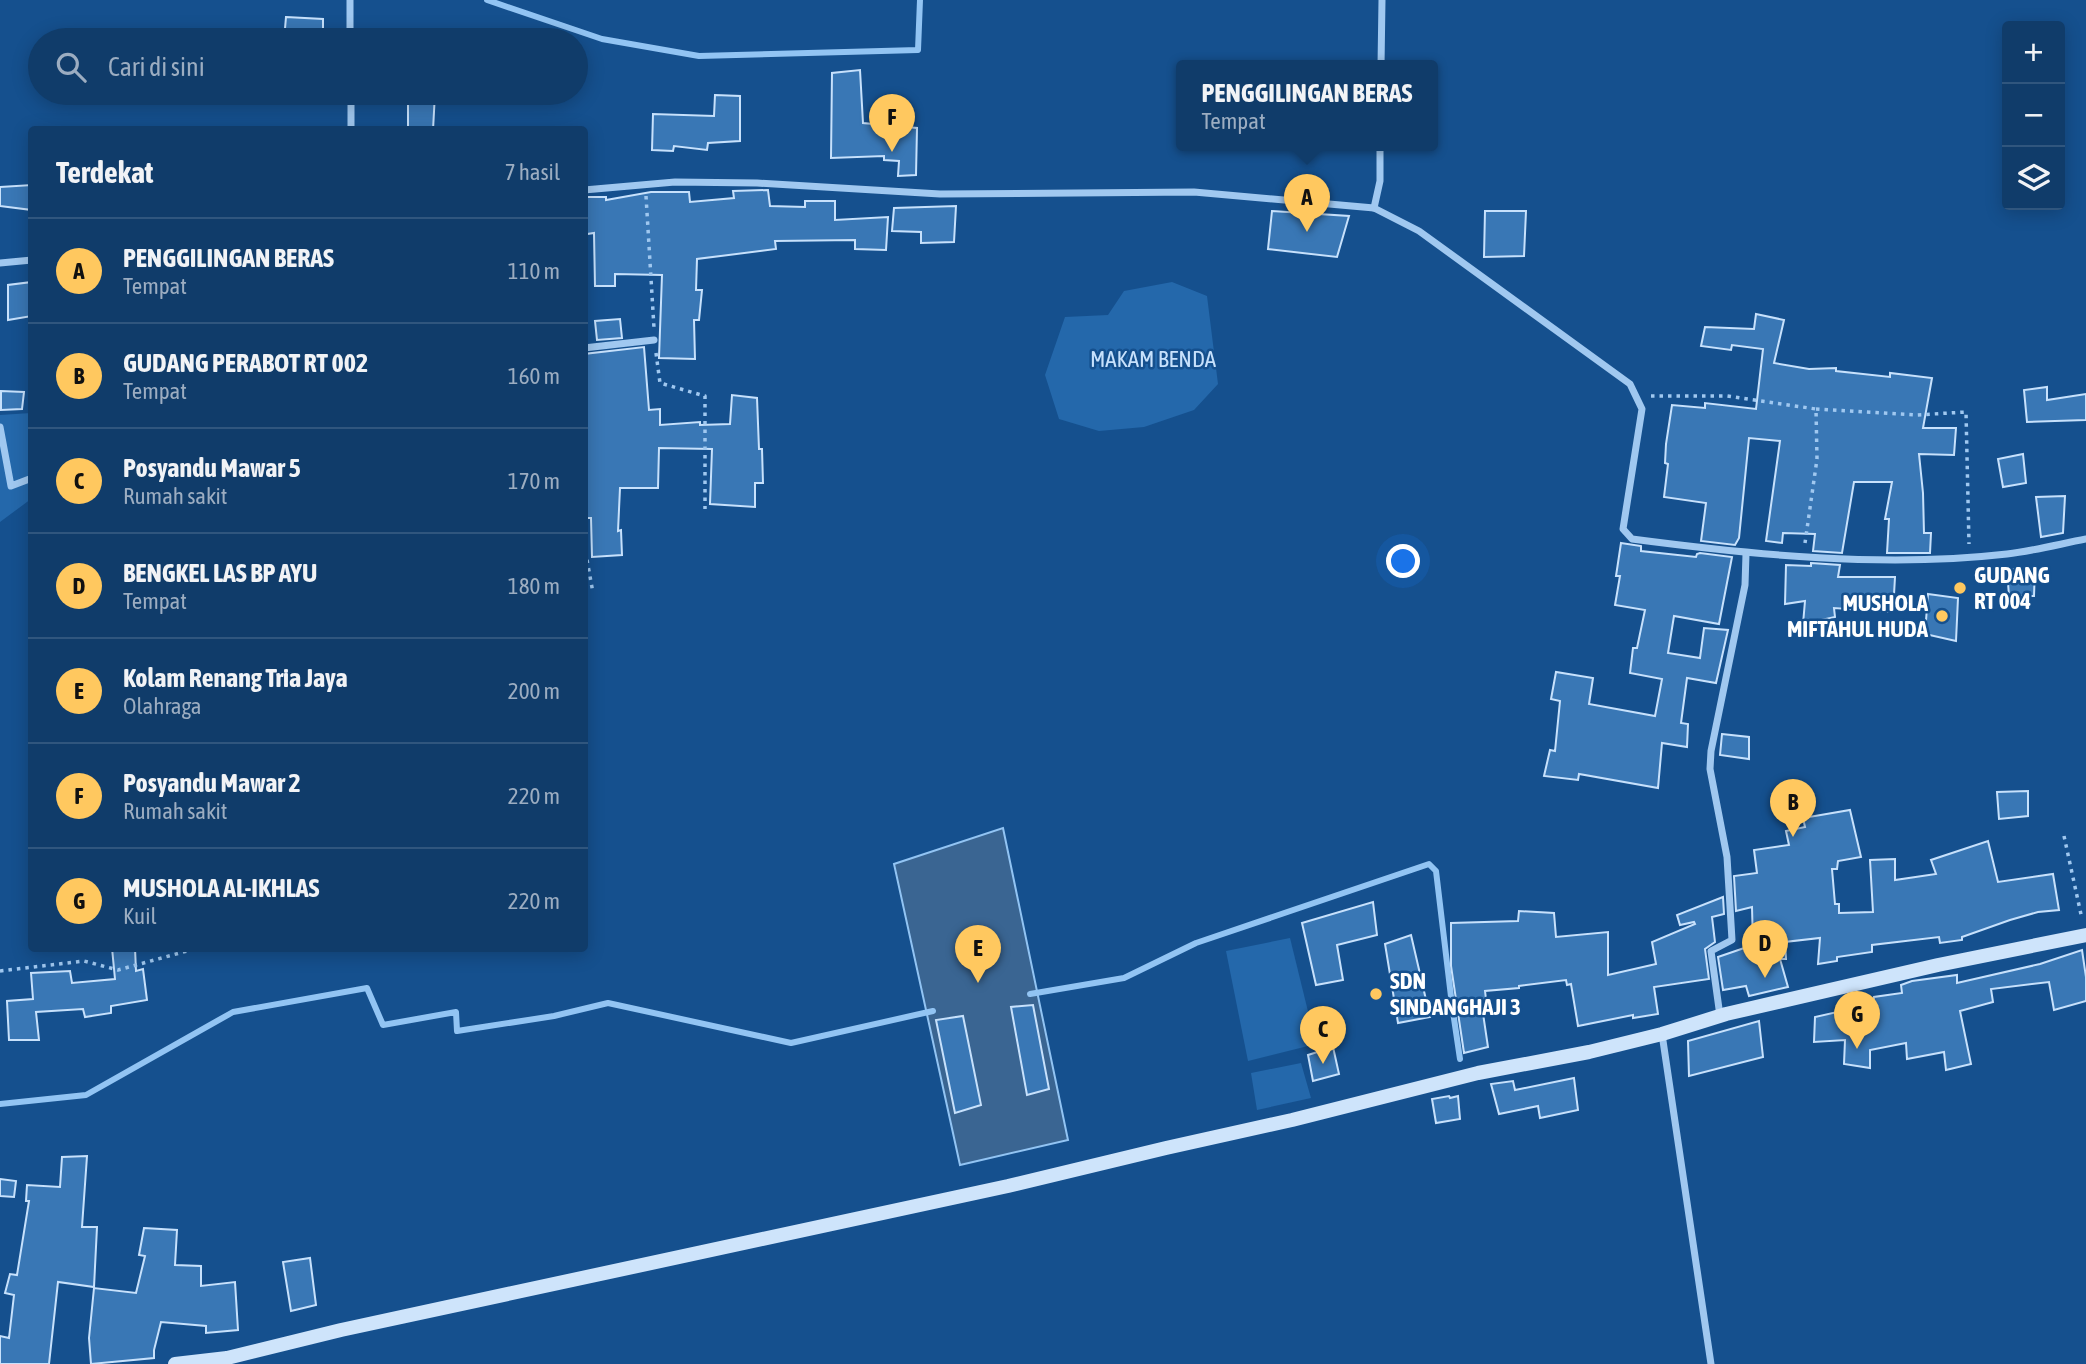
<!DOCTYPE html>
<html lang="id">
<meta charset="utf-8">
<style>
:root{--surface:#103c6a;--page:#1e4772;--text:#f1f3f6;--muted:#9cadc1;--line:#30567e;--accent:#ffc85f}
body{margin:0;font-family:"Asap Condensed",sans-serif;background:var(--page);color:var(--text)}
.controls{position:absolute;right:21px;top:21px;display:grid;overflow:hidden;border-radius:7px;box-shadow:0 4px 18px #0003}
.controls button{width:63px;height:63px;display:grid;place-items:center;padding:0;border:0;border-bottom:2px solid var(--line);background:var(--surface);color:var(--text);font:35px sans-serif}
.you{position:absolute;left:1404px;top:562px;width:24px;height:24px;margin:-18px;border:5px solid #fff;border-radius:50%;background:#1a73e8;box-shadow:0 0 0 10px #1a73e833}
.badge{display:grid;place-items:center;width:46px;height:46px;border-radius:50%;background:var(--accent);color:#111;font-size:23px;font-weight:700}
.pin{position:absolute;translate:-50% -58px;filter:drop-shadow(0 2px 4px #0008)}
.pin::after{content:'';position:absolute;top:37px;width:24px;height:21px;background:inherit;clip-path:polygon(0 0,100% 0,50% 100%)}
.popup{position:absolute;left:1176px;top:60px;width:262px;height:91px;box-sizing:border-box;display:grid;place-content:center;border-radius:7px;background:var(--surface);filter:drop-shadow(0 2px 5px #0005);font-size:23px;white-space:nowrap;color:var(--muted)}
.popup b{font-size:26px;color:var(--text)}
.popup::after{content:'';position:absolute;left:50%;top:100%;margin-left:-14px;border:14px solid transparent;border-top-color:var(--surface)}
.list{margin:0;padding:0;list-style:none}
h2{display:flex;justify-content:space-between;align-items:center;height:91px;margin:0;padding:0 28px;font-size:30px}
h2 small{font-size:23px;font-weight:400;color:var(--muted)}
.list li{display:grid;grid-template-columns:46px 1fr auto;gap:21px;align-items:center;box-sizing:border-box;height:105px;padding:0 28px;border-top:2px solid var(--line)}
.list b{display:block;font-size:26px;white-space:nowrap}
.list p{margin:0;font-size:23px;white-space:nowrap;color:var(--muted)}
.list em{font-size:23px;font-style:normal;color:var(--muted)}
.icon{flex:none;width:38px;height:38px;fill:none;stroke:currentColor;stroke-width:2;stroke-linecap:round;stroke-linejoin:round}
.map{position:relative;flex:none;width:2086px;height:1364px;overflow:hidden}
.search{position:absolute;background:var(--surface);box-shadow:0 4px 18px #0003;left:28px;top:28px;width:560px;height:77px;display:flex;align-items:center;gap:18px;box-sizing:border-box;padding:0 24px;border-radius:38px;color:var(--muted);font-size:26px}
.panel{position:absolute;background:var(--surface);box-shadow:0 4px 18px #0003;left:28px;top:126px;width:560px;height:826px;border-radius:7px}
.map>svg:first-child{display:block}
.green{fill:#2468ab}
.water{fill:#3a6592;stroke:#92c4f3;stroke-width:2}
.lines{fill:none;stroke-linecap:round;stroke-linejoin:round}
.stream{stroke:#92c4f3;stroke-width:6}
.building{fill:#3977b5;stroke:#c7e1fc;stroke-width:2}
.path{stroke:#a0c8f0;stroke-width:3.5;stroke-dasharray:3.5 5;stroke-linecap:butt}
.street{stroke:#a0c8f0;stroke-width:7}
.secondary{stroke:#cee4fb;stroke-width:14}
.poi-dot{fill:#ffc85f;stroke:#15508e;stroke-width:2.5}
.labels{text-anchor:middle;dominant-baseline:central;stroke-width:5;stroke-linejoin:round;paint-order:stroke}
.park-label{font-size:23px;fill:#c7e1fc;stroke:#15508e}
.poi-label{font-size:23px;font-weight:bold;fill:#fff;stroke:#15508e;text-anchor:start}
</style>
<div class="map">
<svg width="2086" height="1364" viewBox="0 0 2086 1364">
<rect width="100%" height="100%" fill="#15508e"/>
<g class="green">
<path d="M1172,282L1207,296L1218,384L1194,410L1144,427L1099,431L1059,419L1045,375L1065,317L1108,315L1124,291Z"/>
<path d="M31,413V499L0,522V415Z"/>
<path d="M1290,938L1316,1044L1248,1061L1226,951Z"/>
<path d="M1301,1063L1311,1098L1257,1110L1251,1073Z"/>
</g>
<path class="water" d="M1003,828L1068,1140L960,1165L894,864Z"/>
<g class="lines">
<g class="stream">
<path d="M487,0L602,39L699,56L918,50L920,0"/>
<path d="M1030,994L1124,978L1196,943L1429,864L1436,871L1452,1005L1460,1059"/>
<path d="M0,1104L86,1095L233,1012L367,988L383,1025L456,1012L457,1031L554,1016L608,1003L791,1043L933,1011"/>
</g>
</g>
<g class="building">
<path d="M286,17L323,19V40H284Z"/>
<path d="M860,70L863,123L917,128L916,175L898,176L899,161L884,160V156L831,158L832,73Z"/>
<path d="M408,93H435L433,130H408Z"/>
<path d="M715,95L740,96V141L708,143L707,150L674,146L673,151L652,150L653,114L714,116Z"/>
<path d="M32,185V210L0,206V187Z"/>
<path d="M768,190L770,206L805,207V201H835V220L888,217L886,250L855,249V240L775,241L776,249L697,259L696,290H702L699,320H694L695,359L659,358L662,275L615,274V286H595L594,233L587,234L584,197H606V200L651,192H689L690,202L734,198L733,191Z"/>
<path d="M956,206L954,242L921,243V232L892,231L894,208Z"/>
<path d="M1272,211L1349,216L1337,257L1268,249Z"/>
<path d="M1485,211H1526L1524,256L1484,257Z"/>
<path d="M32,282V316L8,320V285Z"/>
<path d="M1756,314L1784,320L1774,363L1809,369L1836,368V371L1890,377V373L1932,378L1923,428H1956L1954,455L1919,454L1923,493L1924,533H1931L1930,553H1887L1889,519H1885L1892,482H1854L1842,553L1813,551L1815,534L1783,533L1782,543L1766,541L1780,441L1749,438L1739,538L1735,545L1701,541L1706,503L1664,497L1668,464L1665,463L1666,444L1672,405L1705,408V403L1756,409L1763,349L1732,345L1731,350L1701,346L1705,327L1754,329Z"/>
<path d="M620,319L622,338L597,340L595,321Z"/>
<path d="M644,347L649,410L660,409V425L700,422V425L730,424L732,395L757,398L759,449H762L763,483H755V507L710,504L712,449L659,448L658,488H620L618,531L621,530L622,555L592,557L591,518H584V354Z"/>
<path d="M2047,387V400L2086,394V420L2027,422L2024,390Z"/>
<path d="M1,391L24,392L22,409L1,410Z"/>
<path d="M2023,454L2026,483L2003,487L1998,459Z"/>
<path d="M2065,496L2063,533L2041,537L2036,497Z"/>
<path d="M1621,543L1641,546V551L1696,557L1697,554L1700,553L1732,557L1719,624L1674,616L1668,653L1700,658L1704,628L1728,630L1716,683L1687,678L1681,723L1688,724L1687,747L1662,743L1658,788L1579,774L1578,780L1544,776L1550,750L1555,751L1560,701L1551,699L1556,672L1593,678L1589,704L1655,716L1662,679L1630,673L1633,648H1637L1645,610L1615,605L1620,576H1616Z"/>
<path d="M1811,563L1840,565L1838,577H1895L1893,612L1834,608L1835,617L1803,624L1805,601L1785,604L1786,565L1811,566Z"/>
<path d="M2035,567L2034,596H2009L2007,570Z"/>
<path d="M1928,594L1958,598L1956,641L1925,634Z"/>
<path d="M1722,734L1749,737V759L1720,755Z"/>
<path d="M2028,791V816L1999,819L1997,792Z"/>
<path d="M1850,810L1861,857L1838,861L1837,869H1832L1835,904H1839V913L1873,912L1870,860L1895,859V880L1936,874L1931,860L1988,841L1998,882L2053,874L2059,910L2038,912L2010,920L1962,937V940L1940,943L1939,937L1872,945V952L1837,957V961L1818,964L1820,938L1785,942L1786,959H1780L1788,987L1749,996L1746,986L1723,990L1718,957L1753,945L1752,907L1736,911L1734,876L1757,873L1754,850L1789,845L1786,831L1805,827L1803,818Z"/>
<path d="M1723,897L1724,914L1712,917L1715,942L1705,949L1709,979L1654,987L1658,1014L1633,1018V1015L1578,1026L1571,984L1567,985L1566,980L1519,986V988L1485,991L1486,999L1481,1000L1488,1047L1464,1053L1451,966V923L1518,921L1519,911L1554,913L1556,937L1608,932V975L1656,964L1652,942L1695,924L1694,922L1680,925L1677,915Z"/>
<path d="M1373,902L1377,935L1337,945L1343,980L1316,985L1302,923Z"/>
<path d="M1411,935L1430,1017L1398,1023L1385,944Z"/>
<path d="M112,948H135L136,971L143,969L147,1000L111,1006V1013L85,1017L83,1009L36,1012L39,1040H9L7,1001L33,999L31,973L70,971L72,983L115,979Z"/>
<path d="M2082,950L2086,977V1001L2054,1010L2049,982L1991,989L1993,1002L1960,1011L1971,1064L1946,1070L1944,1052L1907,1059L1906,1043L1870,1050V1068L1844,1064L1845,1040L1814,1042L1815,1017L1873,1004L1874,997L1902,993L1901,985L1912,981L1957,975V983L2040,964Z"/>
<path d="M1033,1005L1049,1089L1027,1095L1011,1007Z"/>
<path d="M963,1016L981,1105L955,1113L936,1020Z"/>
<path d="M1759,1021L1763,1057L1689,1076L1688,1041Z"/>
<path d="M1333,1047L1339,1074L1313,1081L1308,1055Z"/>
<path d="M1574,1078L1578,1110L1540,1118L1538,1106L1499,1114L1491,1084L1513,1081L1515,1090Z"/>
<path d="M1449,1096L1450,1098L1458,1096L1460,1119L1436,1123L1432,1099Z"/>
<path d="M87,1156L82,1227H97L94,1287L58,1282L49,1364H0V1336L9,1338L14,1295L5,1293L10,1274L17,1275L29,1201H26L27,1185L60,1187L62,1157Z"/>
<path d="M0,1179L16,1181L14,1197L0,1196Z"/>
<path d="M144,1228L177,1230L175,1265L201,1266V1286L235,1282L238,1330L206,1333V1326L161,1322L154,1350V1358L91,1364L89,1338L94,1288L136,1293L145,1256L139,1255Z"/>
<path d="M310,1258L316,1305L291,1311L283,1262Z"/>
</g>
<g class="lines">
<g class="path">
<path d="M646,196L654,328"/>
<path d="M656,353L660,383L705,396V509"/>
<path d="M1651,396H1727L1816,409L1817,459L1805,543"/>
<path d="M1816,409L1916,415L1966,412L1969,544"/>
<path d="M584,543L593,593"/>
<path d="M2064,836L2082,919"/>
<path d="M0,971L84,961L118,970L198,948"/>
</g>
<g class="street">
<path d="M350,0V40"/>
<path d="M1381,66L1382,0"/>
<path d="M351,93V130"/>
<path d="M584,190L675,182L757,183L940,194L1194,192L1374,208L1419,231L1630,384L1642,409L1623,529L1632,539C1754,555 1885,568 2007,554C2033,551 2060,544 2086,539"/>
<path d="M1374,208L1380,181V146"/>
<path d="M0,263L32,260"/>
<path d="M584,348L654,340"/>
<path d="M0,427L11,486L32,478"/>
<path d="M1720,1016L1711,951L1732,940L1727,857L1710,769L1711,751L1745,585L1746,554"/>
<path d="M1662,1034L1711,1364"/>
</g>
<path class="secondary" d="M175,1364L227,1358L341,1330L1008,1186L1166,1148L1292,1120L1478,1073L1589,1052L1662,1034L1726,1014L1938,965L2086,935"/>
</g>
<g class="poi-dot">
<circle cx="1960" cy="588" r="7"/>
<circle cx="1942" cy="616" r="7"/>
<circle cx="1376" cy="994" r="7"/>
</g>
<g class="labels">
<g class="park-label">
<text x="1153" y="359">MAKAM BENDA</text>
</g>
<g class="poi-label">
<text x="1974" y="575">GUDANG<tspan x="1974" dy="26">RT 004</tspan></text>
<text x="1928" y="603" text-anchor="end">MUSHOLA<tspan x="1928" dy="26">MIFTAHUL HUDA</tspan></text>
<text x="1390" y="981">SDN<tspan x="1390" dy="26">SINDANGHAJI 3</tspan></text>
</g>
</g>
</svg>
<div class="controls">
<button>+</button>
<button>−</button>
<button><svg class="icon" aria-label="layers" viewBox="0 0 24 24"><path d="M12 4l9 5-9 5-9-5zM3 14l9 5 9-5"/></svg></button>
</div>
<div class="you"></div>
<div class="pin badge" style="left:1307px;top:232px">A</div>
<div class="popup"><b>PENGGILINGAN BERAS</b>Tempat</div>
<div class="pin badge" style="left:1793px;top:837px">B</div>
<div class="pin badge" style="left:1323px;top:1064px">C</div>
<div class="pin badge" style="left:1765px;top:978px">D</div>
<div class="pin badge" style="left:978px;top:983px">E</div>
<div class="pin badge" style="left:892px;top:152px">F</div>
<div class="pin badge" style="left:1857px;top:1049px">G</div>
<div class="search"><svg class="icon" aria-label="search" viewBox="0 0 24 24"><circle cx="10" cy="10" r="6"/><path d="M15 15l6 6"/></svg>Cari di sini</div>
<section class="panel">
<h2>Terdekat<small>7 hasil</small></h2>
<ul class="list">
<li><span class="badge">A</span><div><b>PENGGILINGAN BERAS</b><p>Tempat</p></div><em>110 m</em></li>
<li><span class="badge">B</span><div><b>GUDANG PERABOT RT 002</b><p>Tempat</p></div><em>160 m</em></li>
<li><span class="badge">C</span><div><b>Posyandu Mawar 5</b><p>Rumah sakit</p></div><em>170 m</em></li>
<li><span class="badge">D</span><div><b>BENGKEL LAS BP AYU</b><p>Tempat</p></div><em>180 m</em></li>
<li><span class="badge">E</span><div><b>Kolam Renang Tria Jaya</b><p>Olahraga</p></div><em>200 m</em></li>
<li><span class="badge">F</span><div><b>Posyandu Mawar 2</b><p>Rumah sakit</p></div><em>220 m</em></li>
<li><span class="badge">G</span><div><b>MUSHOLA AL-IKHLAS</b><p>Kuil</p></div><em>220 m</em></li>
</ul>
</section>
</div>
